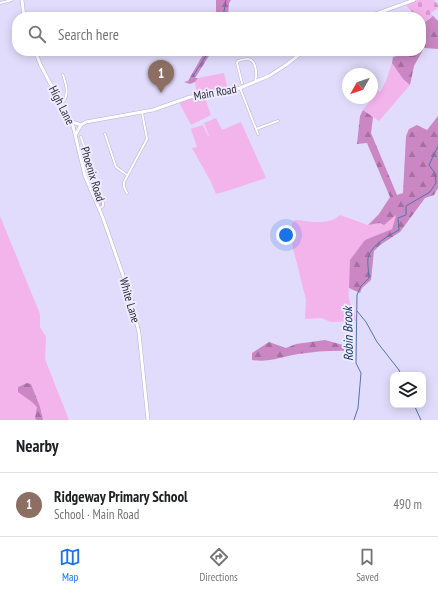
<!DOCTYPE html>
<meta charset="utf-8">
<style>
:root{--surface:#fff;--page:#f2f2f2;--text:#202124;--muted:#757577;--line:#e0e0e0;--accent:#1a73e8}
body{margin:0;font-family:"PT Sans Narrow",sans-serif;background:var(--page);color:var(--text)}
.controls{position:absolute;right:12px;bottom:12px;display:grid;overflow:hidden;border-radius:8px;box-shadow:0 2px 10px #0003}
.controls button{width:36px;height:36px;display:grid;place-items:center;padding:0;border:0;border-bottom:1px solid var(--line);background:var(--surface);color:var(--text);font:20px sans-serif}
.compass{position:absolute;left:342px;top:68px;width:36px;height:36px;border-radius:50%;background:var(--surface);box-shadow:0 2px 10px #0003;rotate:230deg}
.you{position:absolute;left:286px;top:235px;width:14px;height:14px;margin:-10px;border:3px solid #fff;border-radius:50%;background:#1a73e8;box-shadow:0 0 0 6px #1a73e833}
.badge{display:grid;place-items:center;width:26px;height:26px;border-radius:50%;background:var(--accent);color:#fff;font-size:13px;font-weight:700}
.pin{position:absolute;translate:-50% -33px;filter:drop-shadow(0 1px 2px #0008)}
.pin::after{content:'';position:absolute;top:21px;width:14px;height:12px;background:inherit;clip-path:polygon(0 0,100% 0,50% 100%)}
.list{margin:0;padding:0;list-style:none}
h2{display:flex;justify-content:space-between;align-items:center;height:52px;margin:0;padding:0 16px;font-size:17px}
h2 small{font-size:13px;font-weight:400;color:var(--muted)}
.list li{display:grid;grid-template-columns:26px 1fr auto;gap:12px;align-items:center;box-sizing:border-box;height:64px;padding:0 16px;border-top:1px solid var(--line)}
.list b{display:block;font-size:15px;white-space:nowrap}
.list p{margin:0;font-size:13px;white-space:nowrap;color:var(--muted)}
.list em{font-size:13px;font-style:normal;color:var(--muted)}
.icon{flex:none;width:22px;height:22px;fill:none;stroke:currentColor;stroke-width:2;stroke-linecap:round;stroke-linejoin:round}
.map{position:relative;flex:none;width:438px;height:420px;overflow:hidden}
.search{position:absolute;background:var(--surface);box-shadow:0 2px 10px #0003;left:12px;right:12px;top:12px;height:44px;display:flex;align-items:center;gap:10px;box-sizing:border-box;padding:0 14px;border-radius:16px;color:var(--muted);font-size:15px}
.sheet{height:116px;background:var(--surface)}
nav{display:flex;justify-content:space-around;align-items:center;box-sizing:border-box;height:56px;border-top:1px solid var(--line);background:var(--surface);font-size:11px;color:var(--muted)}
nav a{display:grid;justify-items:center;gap:2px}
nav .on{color:var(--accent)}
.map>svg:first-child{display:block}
.green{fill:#f3b4ec}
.forest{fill:url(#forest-firs)}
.cemetery{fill:url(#cemetery-stones)}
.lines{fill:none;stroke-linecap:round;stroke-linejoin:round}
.stream{stroke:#5275a8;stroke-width:1}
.minor-casing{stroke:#b6b1cf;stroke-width:3}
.tertiary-casing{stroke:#b6b1cf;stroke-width:4}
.secondary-casing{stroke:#b6b1cf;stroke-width:4}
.minor{stroke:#fff;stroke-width:2}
.tertiary{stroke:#fff;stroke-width:3}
.secondary{stroke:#fff;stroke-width:3}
.labels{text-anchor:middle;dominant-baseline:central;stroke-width:4;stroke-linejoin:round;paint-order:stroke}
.street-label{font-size:12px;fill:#312f3b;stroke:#eeebfe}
.water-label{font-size:13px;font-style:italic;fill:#0d315b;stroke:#eeebfe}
</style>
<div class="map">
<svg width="438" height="420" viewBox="0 0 438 420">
<defs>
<pattern id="forest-firs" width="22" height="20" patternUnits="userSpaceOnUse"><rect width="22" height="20" fill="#ca87c3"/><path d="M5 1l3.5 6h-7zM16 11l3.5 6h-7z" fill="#a56fa0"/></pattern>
<pattern id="cemetery-stones" width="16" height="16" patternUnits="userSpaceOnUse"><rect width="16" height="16" fill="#f3b4ec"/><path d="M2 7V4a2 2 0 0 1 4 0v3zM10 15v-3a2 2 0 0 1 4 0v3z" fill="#d19bcb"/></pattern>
</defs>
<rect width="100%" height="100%" fill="#e1dcfb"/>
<g class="green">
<path d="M392,63L403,79L410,85L379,121L363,110L378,90L380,92L386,81Z"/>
<path d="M224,73L228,90L197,95L195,82L198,78Z"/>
<path d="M191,98H205L211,115L191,125L180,104L181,102Z"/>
<path d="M216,118L222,130L241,122L266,178L227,191L216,194L211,182L192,148L197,147L191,129L203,125L208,136H209L204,123Z"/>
<path d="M82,149L84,152H85L102,203L101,207L100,206L88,180L80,150Z"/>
<path d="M340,215L368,225L380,223L396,215L392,229L365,240C359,256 346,282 349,298C350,307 356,312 356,321L331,322L321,318L305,319L306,300L291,240L292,224L295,220C309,221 329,226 340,215Z"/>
<path d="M0,216L40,314V327L46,337L45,359L69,420H0Z"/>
</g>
<g class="forest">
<path d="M216,0H231L229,3L228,17H216Z"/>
<path d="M433,16L438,21V49L424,48L414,66L410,85L403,79L392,63L393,57L404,54V51H421V25Z"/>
<path d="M205,51H212L195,78H198L195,82L190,84L184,82L188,81Z"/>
<path d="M363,110L373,117L371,133L397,195L403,193L406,136L409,129L417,125L427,130L438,116V188L434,195L425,198L400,232L380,245L374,251L371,280L362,288L360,293L349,288L350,260L365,240L392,229L396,215L384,225L380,223L368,225L379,214L390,197L367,143L357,144L360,116Z"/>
<path d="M325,340L343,345L354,351C335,350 317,351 298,354C281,357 268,363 252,360V353L269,342L286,348L296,344Z"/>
<path d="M27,383L31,384L40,407L43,420H36L35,418L37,407L32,402L18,392V387Z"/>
</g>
<path class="cemetery" d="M418,0H434L438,5V8L431,13L433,16L422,24L421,17H416L406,5Z"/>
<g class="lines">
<g class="stream">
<path d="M223,17L226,0"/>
<path d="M193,76L209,51"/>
<path d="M357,311L366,322L377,342L399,370L401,375"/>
<path d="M414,405L421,420"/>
<path d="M354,420L358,408L361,373L356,363L357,295L361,286L369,278C369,272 367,264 368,258C371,245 388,236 399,230L398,218L406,215V206L430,192L436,183L435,173L429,165L438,146"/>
</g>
<defs>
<g id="minor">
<path d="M0,3L12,0"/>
<path d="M242,83L237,63L238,61C241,60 245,59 247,59C257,59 257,75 255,81"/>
<path d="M240,88L258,134"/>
<path d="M62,103C70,95 66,84 63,75"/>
<path d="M256,129L278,121"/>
<path d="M105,134L116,167L127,175"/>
<path d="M81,137L103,203V206L99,209"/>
<path d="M127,193L124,187V182L147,139L142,112"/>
</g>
<g id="tertiary">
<path d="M367,17L414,0"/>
<path d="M72,122L81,125"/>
<path d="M76,134L81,125L86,122L153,110L190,97L218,94L240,88L269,76L286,65L304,51"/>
</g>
<g id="secondary">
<path d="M22,0L24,17"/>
<path d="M35,51L41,66L73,126L85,176L103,218L131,298L139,333L148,420"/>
</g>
</defs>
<use href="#minor" class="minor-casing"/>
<use href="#tertiary" class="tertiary-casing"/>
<use href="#secondary" class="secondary-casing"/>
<use href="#minor" class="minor"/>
<use href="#tertiary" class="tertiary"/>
<use href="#secondary" class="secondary"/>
</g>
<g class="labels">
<g class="street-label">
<text transform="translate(215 92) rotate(-10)">Main Road</text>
<text transform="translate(62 105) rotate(63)">High Lane</text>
<text transform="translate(93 174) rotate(73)">Phoenix Road</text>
<text transform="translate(130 300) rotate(74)">White Lane</text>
</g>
<g class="water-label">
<text transform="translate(348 334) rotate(-91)">Robin Brook</text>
</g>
</g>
</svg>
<div class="controls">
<button><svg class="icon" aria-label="layers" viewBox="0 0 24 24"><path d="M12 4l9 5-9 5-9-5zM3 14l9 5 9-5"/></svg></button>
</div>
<svg class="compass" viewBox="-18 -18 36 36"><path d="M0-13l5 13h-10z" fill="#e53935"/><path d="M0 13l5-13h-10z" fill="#757577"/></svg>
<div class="you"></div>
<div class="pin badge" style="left:161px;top:93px;background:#8d6e63">1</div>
<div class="search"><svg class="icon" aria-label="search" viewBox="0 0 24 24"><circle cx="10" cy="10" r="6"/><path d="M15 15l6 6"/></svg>Search here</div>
</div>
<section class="sheet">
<h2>Nearby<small></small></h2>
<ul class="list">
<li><span class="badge" style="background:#8d6e63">1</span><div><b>Ridgeway Primary School</b><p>School · Main Road</p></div><em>490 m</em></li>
</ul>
</section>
<nav>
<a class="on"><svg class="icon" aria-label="map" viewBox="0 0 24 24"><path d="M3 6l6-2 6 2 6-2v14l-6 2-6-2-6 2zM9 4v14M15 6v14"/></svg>Map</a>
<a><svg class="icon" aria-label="directions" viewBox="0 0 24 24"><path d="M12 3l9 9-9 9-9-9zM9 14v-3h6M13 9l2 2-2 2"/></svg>Directions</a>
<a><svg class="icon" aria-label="saved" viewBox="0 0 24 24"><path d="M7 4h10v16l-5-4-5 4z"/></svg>Saved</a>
</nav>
